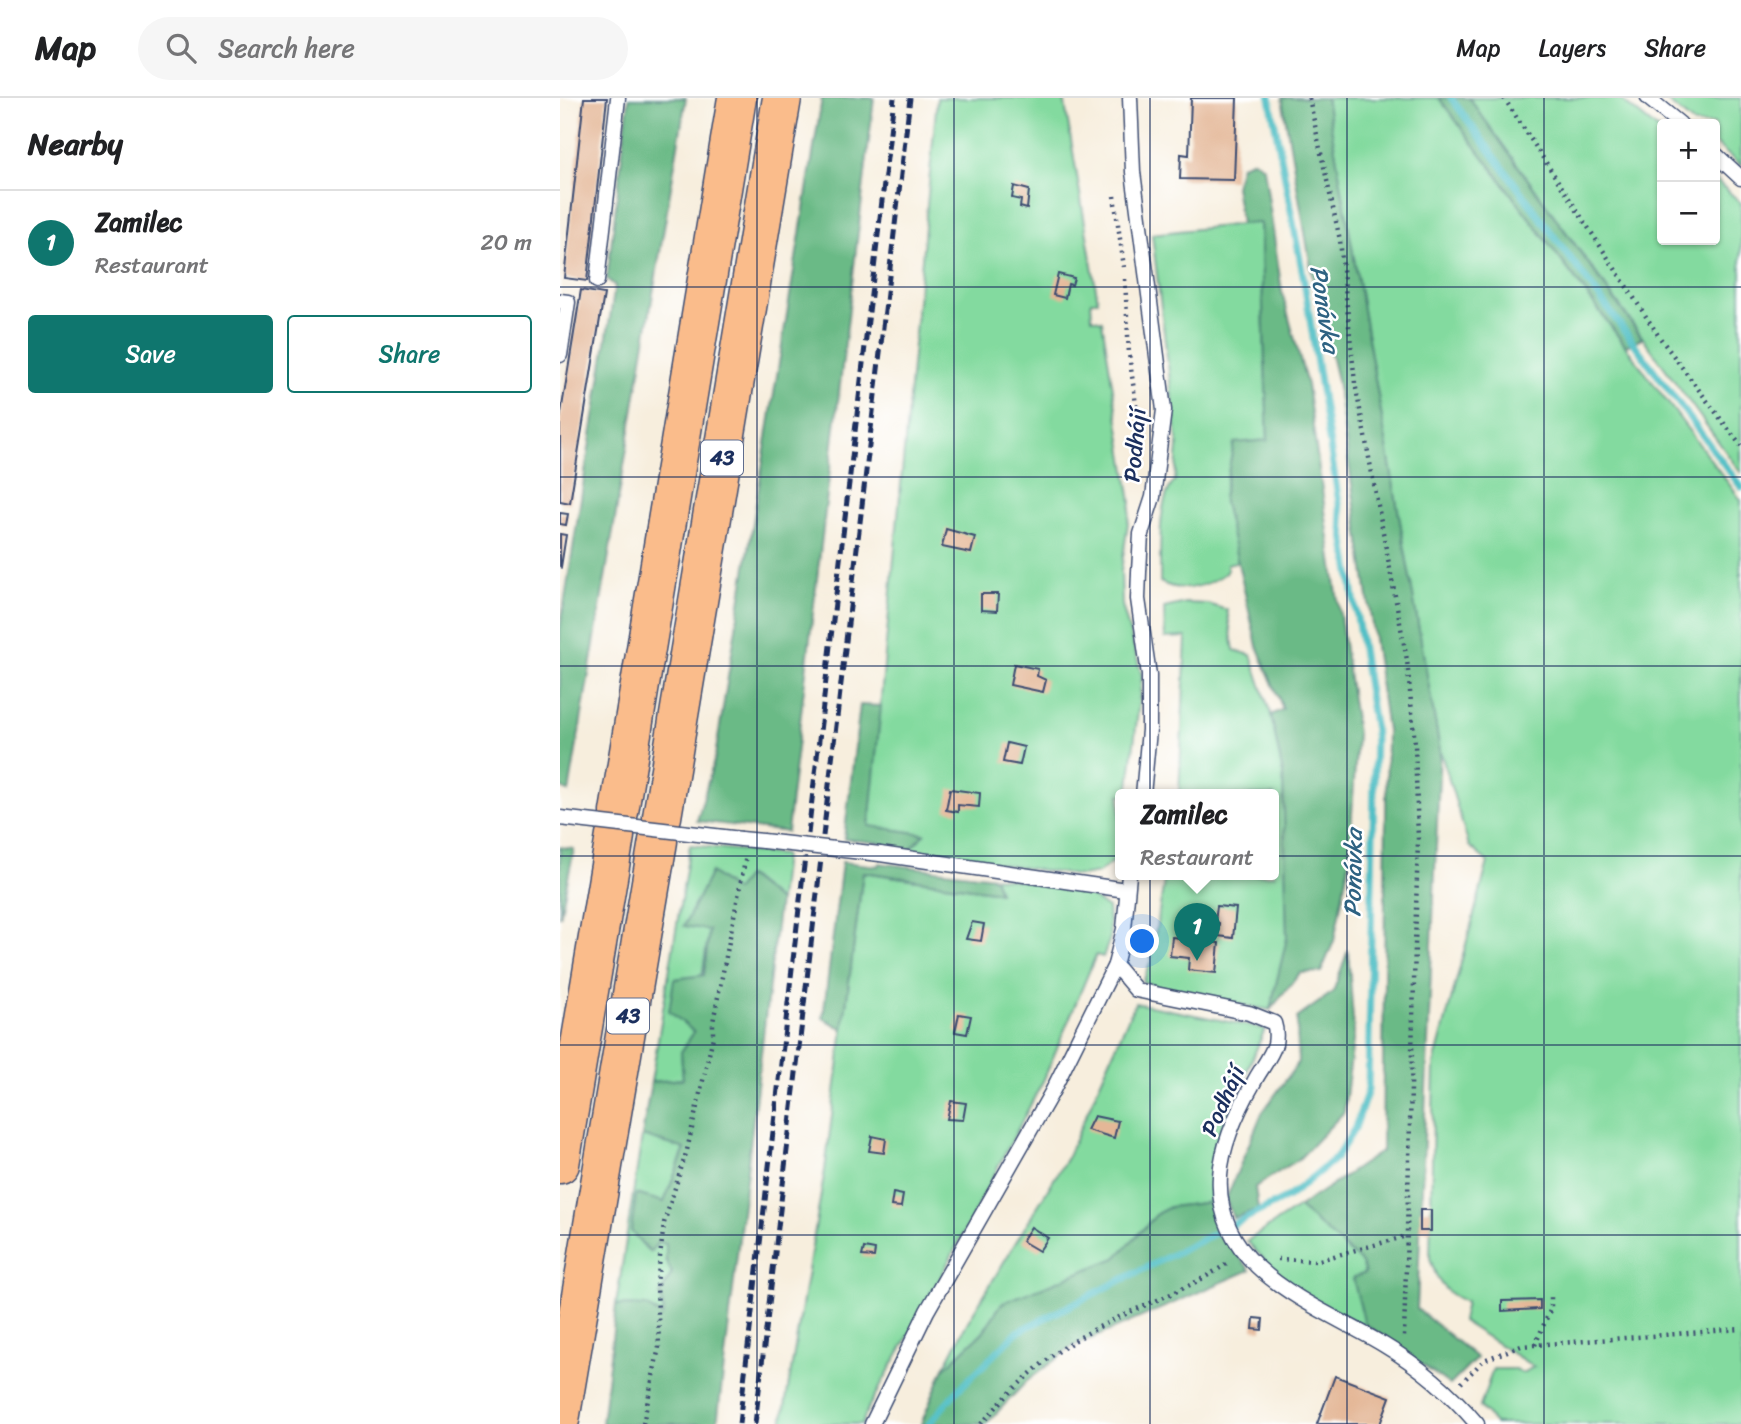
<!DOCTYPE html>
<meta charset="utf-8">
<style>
:root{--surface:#fff;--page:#f6f6f6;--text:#202124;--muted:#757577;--line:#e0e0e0;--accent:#0f766e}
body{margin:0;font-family:Sriracha,sans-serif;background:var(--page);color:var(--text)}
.controls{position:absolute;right:21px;top:21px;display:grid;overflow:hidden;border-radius:7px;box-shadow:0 2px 5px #0004}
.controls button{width:63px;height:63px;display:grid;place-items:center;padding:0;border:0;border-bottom:2px solid var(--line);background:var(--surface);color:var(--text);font:35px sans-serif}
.you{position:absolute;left:583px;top:844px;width:24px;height:24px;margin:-18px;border:5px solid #fff;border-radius:50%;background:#1a73e8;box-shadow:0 0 0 10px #1a73e833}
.badge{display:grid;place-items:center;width:46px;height:46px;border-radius:50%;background:var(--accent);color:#fff;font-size:23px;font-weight:700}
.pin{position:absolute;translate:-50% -58px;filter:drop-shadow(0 2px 4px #0008)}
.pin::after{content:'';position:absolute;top:37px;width:24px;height:21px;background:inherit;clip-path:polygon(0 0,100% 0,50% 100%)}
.popup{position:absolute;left:555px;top:691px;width:164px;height:91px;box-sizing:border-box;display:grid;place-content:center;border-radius:7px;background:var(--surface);filter:drop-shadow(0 2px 5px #0005);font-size:23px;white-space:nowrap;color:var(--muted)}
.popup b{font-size:26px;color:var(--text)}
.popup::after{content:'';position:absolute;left:50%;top:100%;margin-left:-14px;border:14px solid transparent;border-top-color:var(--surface)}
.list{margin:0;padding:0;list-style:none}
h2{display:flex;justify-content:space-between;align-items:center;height:91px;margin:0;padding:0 28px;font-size:30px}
h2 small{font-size:23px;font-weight:400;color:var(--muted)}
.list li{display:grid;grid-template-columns:46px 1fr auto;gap:21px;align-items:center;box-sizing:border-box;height:105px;padding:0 28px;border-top:2px solid var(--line)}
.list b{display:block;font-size:26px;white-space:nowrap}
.list p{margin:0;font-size:23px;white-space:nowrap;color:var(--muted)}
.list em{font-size:23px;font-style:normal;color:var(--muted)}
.actions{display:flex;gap:14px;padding:21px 28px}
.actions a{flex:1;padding:16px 0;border:2px solid var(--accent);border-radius:7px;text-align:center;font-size:24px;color:var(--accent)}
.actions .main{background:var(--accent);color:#fff}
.icon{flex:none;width:38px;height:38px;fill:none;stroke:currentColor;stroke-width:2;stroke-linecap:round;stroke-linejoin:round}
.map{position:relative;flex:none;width:1181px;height:1326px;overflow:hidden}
header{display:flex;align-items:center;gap:42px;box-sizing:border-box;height:98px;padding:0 35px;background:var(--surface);border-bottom:2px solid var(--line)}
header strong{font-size:33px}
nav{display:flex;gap:38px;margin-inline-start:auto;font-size:24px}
.search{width:490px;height:63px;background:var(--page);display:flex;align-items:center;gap:18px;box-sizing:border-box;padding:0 24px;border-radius:38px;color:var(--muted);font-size:26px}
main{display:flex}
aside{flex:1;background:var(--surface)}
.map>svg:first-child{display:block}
.green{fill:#83da9f;stroke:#4f847e;stroke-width:2}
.forest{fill:#6aba86;stroke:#427472;stroke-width:2}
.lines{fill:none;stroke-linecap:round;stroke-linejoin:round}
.stream{stroke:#52c0c6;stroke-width:7}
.building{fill:#e4b797}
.service-casing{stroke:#3c4c71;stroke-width:17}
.trunk-casing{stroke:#3c4c71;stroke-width:41}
.path{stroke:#3c4c71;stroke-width:4.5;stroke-dasharray:2 5;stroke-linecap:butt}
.service{stroke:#fff;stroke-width:14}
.trunk{stroke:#fabc8b;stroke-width:38}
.rail{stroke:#1b2f5e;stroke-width:5;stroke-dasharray:10 5;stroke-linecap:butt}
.service-bridge-casing{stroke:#3c4c71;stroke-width:17;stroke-linecap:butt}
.service-bridge{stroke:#fff;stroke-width:14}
.grid{fill:none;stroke:#1b2f5e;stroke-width:2;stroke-opacity:0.55}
.labels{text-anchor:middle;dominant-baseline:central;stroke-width:5;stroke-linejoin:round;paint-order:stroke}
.shield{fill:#fff;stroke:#5f6d8e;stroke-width:2}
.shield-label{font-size:21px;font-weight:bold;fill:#1b2f5e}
.street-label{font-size:23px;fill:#1b2f5e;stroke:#fff}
.water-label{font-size:24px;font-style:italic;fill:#2e6282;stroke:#fff}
</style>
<header>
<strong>Map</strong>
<div class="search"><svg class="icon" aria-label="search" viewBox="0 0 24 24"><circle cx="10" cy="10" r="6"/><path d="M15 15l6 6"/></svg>Search here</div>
<nav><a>Map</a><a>Layers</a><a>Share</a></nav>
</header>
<main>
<aside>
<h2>Nearby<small></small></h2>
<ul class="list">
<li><span class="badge">1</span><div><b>Zamilec</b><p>Restaurant</p></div><em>20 m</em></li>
</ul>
<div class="actions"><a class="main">Save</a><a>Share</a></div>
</aside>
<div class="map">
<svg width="1181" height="1326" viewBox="0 0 1181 1326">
<rect width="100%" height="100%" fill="#fff"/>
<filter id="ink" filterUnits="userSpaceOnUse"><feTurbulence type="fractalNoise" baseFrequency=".0143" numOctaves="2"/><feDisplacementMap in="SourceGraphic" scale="14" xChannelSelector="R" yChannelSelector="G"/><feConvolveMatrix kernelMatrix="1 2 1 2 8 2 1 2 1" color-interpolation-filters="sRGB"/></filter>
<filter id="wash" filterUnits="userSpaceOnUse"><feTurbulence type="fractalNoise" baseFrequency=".00686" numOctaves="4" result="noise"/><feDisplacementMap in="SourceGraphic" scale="28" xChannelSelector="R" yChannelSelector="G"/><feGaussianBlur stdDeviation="1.57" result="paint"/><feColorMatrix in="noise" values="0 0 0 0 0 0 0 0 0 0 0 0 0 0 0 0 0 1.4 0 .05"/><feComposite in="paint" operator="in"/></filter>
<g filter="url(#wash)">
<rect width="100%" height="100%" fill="#f7eedd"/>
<g class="green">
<path d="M377,0H504L538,203H531L532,220L542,223L571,404L561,473L562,507L582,578L568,697H560V758L538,775L521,778L349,753L364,736L309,728Z"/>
<path d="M766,0H879L1181,402V1326H935L920,1309L933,1271H956L962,1275L974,1269L902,1223L906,1204C883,1195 877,1183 870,1160L874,966L928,764L909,748L880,652Z"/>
<path d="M909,0H1059L1102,35V142H1155V81L1181,105V375Z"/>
<path d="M1103,0H1181V68L1155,45V26H1134Z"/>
<path d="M700,124L708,343L674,346L663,400L680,463L667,466V474C647,489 623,496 600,484C601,458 596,401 615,383L618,349L592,136Z"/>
<path d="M626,505L648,506L667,512L674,552L691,557L711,617L723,676L727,841L710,912L614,895L583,884L591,863L605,777H714V697H619L626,539L605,540L604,510Z"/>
<path d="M130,747L224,757L219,803L188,778L175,793L151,774L125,827L149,832L134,934L121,954L123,981L91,984Z"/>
<path d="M303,774L439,794L434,779L519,790L548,810L550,840L543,859L536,857L484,981L367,1205L308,1310L302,1326H222L265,1072Z"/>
<path d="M575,905L705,931L654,1050L651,1104L610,1109L598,1115L556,1160L442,1205L423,1234L383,1272L407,1225L508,1058Z"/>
<path d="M82,1038L125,1050L104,1104L76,1097L71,1133L89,1154L98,1144L107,1145L106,1162L112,1175L100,1197L104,1214L101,1218L86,1208L56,1207Z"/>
<path d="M739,1109L802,1165L805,1175L793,1181L805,1225L817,1234C761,1209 728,1190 687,1143Z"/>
</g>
<g class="forest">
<path d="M69,0H126L9,694L0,689V531L55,188L47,181Z"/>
<path d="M262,0H314L227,734L137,723L155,659Z"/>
<path d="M722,0H766L880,652L857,1211L917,1260L890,1287L805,1226L793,1180L805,1175L802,1165L739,1109L822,1053L827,632L777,282L752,176Z"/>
<path d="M879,0H909L1082,240L1066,248Z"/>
<path d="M694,62L704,70L722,194L747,287L797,636L789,764L774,843L761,874L740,875L710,912L727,840L723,676L711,617L723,611L697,548L663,400L674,345L708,342L700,125L681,126L675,88L681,67Z"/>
<path d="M300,607L321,608L309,728L364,736L349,753L322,749L321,745L284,741Z"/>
<path d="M0,749L14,751L0,819Z"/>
<path d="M282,764L318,768L319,765L434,779L439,794L303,774L283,931L263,920Z"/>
<path d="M151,774L175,793L187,778L219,803L157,1326H42L56,1207L86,1208L102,1218L104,1214L100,1197L112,1175L106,1162V1146L98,1144L90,1154L71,1133L76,1096L104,1104L125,1051L82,1038L91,984L123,981L121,954L134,934L109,913L114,881L144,877L149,832L124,828Z"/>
<path d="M788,852L794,935L784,1014L739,1061L695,1089L698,1111L673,1120L666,1101L702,1015L738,965L737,920L773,894Z"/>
<path d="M651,1104L672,1149L690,1172L512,1249L467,1283L426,1326H361L383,1272L423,1234L442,1205L556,1160L598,1115L610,1109Z"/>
</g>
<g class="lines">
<g class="stream">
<path d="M891,0L1181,389"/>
<path d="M369,1326L394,1296L457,1234L728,1099L776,1060L795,1030L808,992L815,633L743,177L710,0"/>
</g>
</g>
<g id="blocks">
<g class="building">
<path d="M24,0H47L27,183L4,180Z"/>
<path d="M631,0H677L674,82L620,81L621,56L629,57Z"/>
<path d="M454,88L469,92L467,111L460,109L461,102L452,100Z"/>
<path d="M498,176L514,180L512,187L508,186L505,200L493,197Z"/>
<path d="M21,192L44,196L10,405L0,403V321Z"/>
<path d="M0,415L8,416L6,427L0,426Z"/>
<path d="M386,431L415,439L411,455L382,449Z"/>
<path d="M0,436L6,437L1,469L0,468Z"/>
<path d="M421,496H438L437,513L421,512Z"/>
<path d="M454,566L478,571L477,578L486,582L483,594L450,587Z"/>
<path d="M447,645L464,649L460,667L443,664Z"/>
<path d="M390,691L420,695L419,709L398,707V714L386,712Z"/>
<path d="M657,808L676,810L673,840L658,838L659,825L655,824Z"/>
<path d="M412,824L424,826L421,843L406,841Z"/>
<path d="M612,839L659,845L656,875L628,872L629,860L610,858Z"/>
<path d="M399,916L411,918L407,936L395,934Z"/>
<path d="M391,1003L406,1005L403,1022L387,1021Z"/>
<path d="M534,1018L558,1023L554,1040L527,1032Z"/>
<path d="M312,1038L326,1041L324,1055L309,1053Z"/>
<path d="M333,1095L343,1097L341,1109L331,1108Z"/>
<rect x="860" y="1112" width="11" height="21"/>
<path d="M471,1129L488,1140L479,1153L462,1143Z"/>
<path d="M304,1150L315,1152L314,1159L302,1158Z"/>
<path d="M980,1202V1211L942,1213V1203Z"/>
<path d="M694,1220L703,1221L702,1232L693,1231Z"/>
<path d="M775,1278L830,1299L820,1326H757Z"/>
</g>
</g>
</g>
<g filter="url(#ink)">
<use href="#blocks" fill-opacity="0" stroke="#3c4c71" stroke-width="2"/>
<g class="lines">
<defs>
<g id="service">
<path d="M570,0L573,74L604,312L593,399L581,436L579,474L578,501L589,577V632L583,697"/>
<path d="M1088,0L1120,26"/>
<path d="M1155,56L1181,80"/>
<path d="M37,183L58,0"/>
<path d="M0,203L8,204L0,257"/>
<path d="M181,741L203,743"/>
<path d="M320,756L566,792"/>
<path d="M555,867L576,892L689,915L714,925C716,931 716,940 715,946C711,959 700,972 694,984C678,1012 662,1046 660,1078C654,1174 758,1207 824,1247C861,1269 890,1294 917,1326"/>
<path d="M312,1326L367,1213L492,994L555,867L564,831L569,777"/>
</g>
<g id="trunk">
<path d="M59,714L177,0"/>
<path d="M102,719L222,0"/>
<path d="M0,1066L55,738"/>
<path d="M0,1322L98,743"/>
</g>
</defs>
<use href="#service" class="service-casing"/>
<use href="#trunk" class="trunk-casing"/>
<g class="path">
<path d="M749,0L780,142L795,285L847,562L855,646L858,741L844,1239"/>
<path d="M944,0L1100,240L1181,348"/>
<path d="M554,98L564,169"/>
<path d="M565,181L569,256L580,336"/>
<path d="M718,1161L756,1163L847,1138"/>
<path d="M975,1247L991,1210V1197"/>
<path d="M901,1285L924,1262L961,1248L1181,1231"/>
<path d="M83,1326L99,1249L97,1185L104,1125L127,1052L153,939V924L186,758"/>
<path d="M421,1326C460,1282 492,1252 545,1226C586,1205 631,1191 669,1164"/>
</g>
<use href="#service" class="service"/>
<use href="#trunk" class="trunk"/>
<g class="rail">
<path d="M248,736L334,0"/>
<path d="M263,738L350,0"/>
<path d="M179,1326L245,759"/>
<path d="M195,1326L261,761"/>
</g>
<defs>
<g id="service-bridge">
<path d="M0,720L181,741"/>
<path d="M203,743L320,756"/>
</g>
</defs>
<use href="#service-bridge" class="service-bridge-casing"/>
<use href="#service-bridge" class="service-bridge"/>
</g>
</g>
<path class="grid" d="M197,0V1326M394,0V1326M590,0V1326M787,0V1326M984,0V1326M0,189H1181M0,379H1181M0,568H1181M0,758H1181M0,947H1181M0,1137H1181"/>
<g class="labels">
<g class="shield">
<rect x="141" y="342.5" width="42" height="35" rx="5"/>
<rect x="47" y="900.5" width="42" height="35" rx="5"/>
</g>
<g class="shield-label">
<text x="162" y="360">43</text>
<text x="68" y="918">43</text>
</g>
<g class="street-label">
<text transform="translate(575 347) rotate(-85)">Podhájí</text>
<text transform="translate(663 1003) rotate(-66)">Podhájí</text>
</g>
<g class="water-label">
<text transform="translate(765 211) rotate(81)">Ponávka</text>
<text transform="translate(793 775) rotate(-89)">Ponávka</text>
</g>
</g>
</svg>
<div class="controls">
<button>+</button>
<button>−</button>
</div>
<div class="you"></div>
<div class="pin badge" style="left:637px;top:863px">1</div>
<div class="popup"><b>Zamilec</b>Restaurant</div>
</div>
</main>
